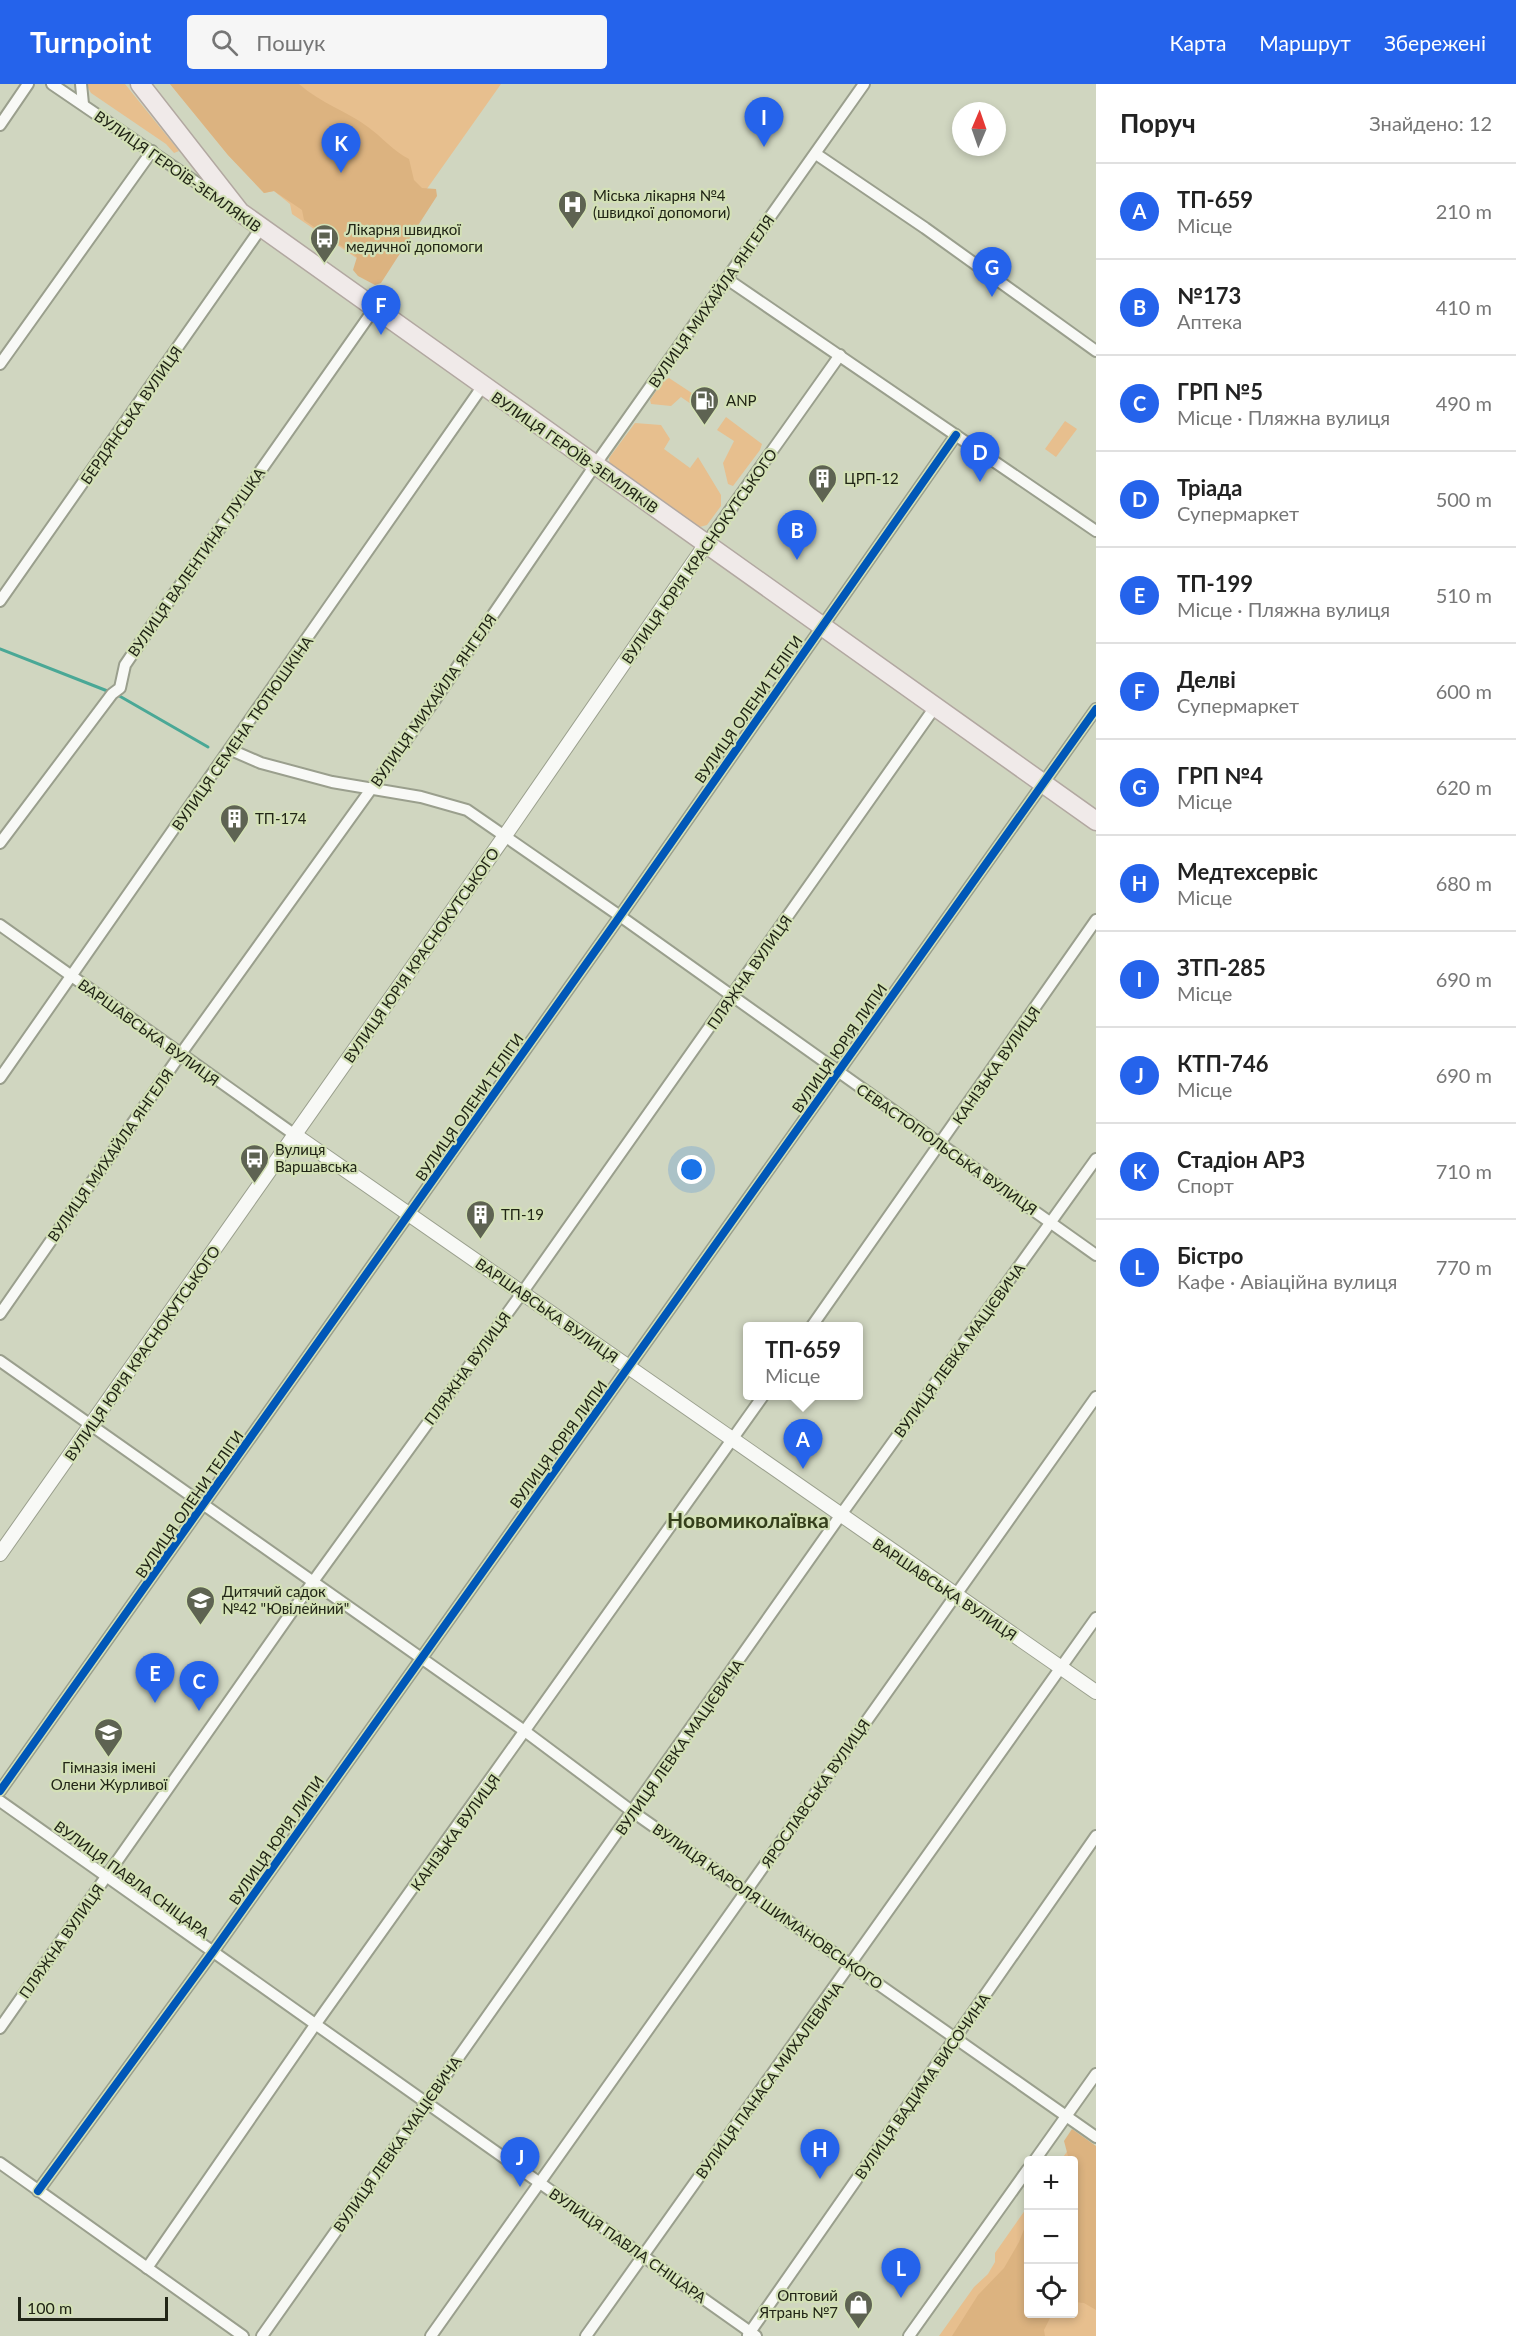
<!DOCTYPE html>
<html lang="uk">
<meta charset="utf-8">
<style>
:root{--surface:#fff;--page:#f6f6f6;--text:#222;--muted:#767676;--line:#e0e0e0;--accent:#2563eb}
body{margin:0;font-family:Lato,sans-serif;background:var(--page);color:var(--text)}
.controls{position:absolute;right:18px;bottom:18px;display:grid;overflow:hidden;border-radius:6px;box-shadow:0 3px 9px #0003}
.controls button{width:54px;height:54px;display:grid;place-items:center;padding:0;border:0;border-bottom:2px solid var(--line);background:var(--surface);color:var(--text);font:30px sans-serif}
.compass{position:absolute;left:952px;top:18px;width:54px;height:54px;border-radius:50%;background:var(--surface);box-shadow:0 3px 9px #0003;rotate:2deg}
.scale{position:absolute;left:18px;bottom:15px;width:150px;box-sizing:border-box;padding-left:6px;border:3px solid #212516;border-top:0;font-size:16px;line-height:21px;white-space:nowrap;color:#212516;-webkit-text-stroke:4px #d3e0b6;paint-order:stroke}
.you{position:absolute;left:692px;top:1086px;width:21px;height:21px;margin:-15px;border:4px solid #fff;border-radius:50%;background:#1a73e8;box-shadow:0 0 0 9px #1a73e833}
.badge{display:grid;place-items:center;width:39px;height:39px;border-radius:50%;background:var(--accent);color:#fff;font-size:20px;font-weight:700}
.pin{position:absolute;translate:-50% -50px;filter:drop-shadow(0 2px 3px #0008)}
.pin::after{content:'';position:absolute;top:32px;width:21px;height:18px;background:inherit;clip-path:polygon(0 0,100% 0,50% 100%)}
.popup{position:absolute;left:743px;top:1238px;width:120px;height:78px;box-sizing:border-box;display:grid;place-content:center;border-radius:6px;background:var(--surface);filter:drop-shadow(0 2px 4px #0005);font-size:20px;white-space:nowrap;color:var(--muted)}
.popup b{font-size:22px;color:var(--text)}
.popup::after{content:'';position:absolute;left:50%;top:100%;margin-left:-12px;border:12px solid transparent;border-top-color:var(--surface)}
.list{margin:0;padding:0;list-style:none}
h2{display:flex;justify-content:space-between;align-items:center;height:78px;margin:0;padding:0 24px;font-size:26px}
h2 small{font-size:20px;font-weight:400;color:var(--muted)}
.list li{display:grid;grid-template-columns:39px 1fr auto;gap:18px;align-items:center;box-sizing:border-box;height:96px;padding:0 24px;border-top:2px solid var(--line)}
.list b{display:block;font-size:22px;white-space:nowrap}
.list p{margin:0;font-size:20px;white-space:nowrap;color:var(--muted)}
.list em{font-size:20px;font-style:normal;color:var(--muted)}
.icon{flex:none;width:33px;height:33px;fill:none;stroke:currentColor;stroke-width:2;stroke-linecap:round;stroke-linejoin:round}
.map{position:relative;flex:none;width:1096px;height:2252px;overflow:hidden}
header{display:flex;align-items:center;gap:36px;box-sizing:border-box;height:84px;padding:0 30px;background:var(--accent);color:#fff}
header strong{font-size:28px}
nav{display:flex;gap:33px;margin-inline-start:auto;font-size:21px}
.search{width:420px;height:54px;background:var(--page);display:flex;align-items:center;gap:15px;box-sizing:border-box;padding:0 21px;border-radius:6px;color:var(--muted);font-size:22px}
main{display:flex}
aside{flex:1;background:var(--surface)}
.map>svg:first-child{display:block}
.green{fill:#e7bf8e}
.forest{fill:#dcb380}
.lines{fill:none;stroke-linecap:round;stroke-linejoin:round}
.stream{stroke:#4aa896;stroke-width:3}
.minor-casing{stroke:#9a9f8d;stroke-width:14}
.tertiary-casing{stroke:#9a9f8d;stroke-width:16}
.primary-casing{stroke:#b2a8a1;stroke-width:21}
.minor{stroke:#f8f9f6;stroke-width:10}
.tertiary{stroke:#f8f9f6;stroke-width:14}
.primary{stroke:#f0eae9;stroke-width:18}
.cycleway-casing{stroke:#d3e0b6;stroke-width:11}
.cycleway{stroke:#0057b8;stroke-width:8}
.labels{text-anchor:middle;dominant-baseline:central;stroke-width:4.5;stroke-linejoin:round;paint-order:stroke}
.street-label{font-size:15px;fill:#212516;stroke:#d3e0b6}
.poi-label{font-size:15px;fill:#212516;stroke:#d3e0b6;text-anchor:start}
.district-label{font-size:21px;font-weight:bold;fill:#353f1b;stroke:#d3e0b6}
</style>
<header>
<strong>Turnpoint</strong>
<div class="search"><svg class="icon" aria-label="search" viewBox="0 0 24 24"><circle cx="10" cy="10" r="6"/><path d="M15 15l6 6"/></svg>Пошук</div>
<nav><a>Карта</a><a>Маршрут</a><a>Збережені</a></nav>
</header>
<main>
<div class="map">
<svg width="1096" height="2252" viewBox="0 0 1096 2252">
<rect width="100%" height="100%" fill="#d0d6c0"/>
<g class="green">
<path d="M86,0H125L179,67L174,69L166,60L91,9Z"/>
<path d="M170,0H501L371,184L292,130L290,120L274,107L264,109L228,71Z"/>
<path d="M669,294L707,319L701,327L681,313L671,322L651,320L650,316L663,297Z"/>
<path d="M726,333L762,360L760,366L733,402L728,400L723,379L734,357L717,346Z"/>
<path d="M1065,337L1077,345L1056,373L1045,365Z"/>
<path d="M635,339L661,341L670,355L664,365L690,384L698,373L721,411V422L707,441L696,444L610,382L609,374Z"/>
<path d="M1076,2055L1096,2069V2252H939L974,2203L988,2190L995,2178V2169L1028,2122V2230H1074V2076H1061Z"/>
</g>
<g class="forest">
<path d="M170,0H299C322,20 345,26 368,43C382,53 393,67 409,75L414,96L422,104L436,105L437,112L381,199L375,201L358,192L353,186L357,173L304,136L302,126L274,107L264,109L228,71Z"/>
<path d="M1072,2045L1096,2062V2226L1084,2219L1074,2218V2076H1069L1064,2057Z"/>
<path d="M1028,2135V2230H1052L1044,2246L1045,2252H952L978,2211L1004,2184L1019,2158Z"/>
</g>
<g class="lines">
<g class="stream">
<path d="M0,565L110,608"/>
<path d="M116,610L208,663"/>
</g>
<defs>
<g id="minor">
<path d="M52,0L225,118"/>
<path d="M81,0L83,20"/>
<path d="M0,41L28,0"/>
<path d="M816,70L925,144L1096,267"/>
<path d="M727,195L1096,447"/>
<path d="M0,280L152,67"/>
<path d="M706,460L840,271"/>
<path d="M0,517L261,144"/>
<path d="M231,666L261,679L332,698L421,713L467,726L620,832L1096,1171"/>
<path d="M0,759L112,610L120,604L125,581L148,547L374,225"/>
<path d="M0,841L295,1051"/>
<path d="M0,994L482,303"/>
<path d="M0,1230L180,971L430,623L602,371L864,0"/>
<path d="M812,1242L1096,836"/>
<path d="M0,1277L526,1648L633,1728L1096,2053"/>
<path d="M0,1707L620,832L956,351"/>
<path d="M0,1717L756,2252"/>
<path d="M0,1944L312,1499L522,1209L935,623"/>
<path d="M1035,2076L1096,1990"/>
<path d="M0,2079L243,2252"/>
<path d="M38,2107L212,1869L1096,625"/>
<path d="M147,2184L315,1941L763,1312"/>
<path d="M748,2251L1096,1752"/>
<path d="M262,2252L840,1432L1096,1075"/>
<path d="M431,2252L1096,1313"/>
<path d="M586,2252L1096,1534"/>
<path d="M909,2252L1028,2085"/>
</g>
<g id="tertiary">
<path d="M295,1051L1096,1608"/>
<path d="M0,1470L504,753L706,460"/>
</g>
<path id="primary" d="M140,0L240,128L1096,737"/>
</defs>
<use href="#minor" class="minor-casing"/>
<use href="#tertiary" class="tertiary-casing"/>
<use href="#primary" class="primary-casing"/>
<use href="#minor" class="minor"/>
<use href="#tertiary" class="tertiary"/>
<use href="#primary" class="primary"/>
<defs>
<g id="cycleway">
<path d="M0,1707L620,832L956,351"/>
<path d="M38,2107L212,1869L1096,625"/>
</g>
</defs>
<use href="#cycleway" class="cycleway-casing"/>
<use href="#cycleway" class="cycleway"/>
</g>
<defs>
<symbol id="hospital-pin" viewBox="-11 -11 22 30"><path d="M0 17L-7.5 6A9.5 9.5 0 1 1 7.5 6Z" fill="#5e6352" stroke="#d3e0b6"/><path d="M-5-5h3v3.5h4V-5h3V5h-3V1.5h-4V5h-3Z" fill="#fff"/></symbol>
<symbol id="bus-pin" viewBox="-11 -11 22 30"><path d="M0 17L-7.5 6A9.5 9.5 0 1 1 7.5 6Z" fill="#5e6352" stroke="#d3e0b6"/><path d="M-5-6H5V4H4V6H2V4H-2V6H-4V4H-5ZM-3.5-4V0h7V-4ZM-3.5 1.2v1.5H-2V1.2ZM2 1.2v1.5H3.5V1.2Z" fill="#fff"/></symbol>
<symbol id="fuel-pin" viewBox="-11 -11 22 30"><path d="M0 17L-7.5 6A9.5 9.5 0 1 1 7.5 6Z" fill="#5e6352" stroke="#d3e0b6"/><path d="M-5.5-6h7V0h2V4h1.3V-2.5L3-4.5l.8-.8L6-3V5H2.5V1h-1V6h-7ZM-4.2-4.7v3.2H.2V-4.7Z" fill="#fff"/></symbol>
<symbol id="building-pin" viewBox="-11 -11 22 30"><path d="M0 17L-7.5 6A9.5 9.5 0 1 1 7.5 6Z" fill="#5e6352" stroke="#d3e0b6"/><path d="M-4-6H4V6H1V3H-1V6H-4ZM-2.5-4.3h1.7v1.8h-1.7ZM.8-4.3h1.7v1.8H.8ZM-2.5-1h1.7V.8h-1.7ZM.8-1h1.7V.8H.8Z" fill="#fff"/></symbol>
<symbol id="school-pin" viewBox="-11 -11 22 30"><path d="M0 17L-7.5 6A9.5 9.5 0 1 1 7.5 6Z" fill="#5e6352" stroke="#d3e0b6"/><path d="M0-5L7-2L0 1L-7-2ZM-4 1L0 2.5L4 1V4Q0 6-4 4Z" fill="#fff"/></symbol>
<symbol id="shop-pin" viewBox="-11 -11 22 30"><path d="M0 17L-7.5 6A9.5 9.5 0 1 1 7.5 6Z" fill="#5e6352" stroke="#d3e0b6"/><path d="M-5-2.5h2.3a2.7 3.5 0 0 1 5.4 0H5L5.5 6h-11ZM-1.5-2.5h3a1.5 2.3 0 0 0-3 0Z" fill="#fff"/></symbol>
</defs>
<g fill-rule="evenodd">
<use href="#hospital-pin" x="556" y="104" width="33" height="45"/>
<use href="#bus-pin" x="308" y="138" width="33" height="45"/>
<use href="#fuel-pin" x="688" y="300" width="33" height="45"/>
<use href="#building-pin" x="806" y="378" width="33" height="45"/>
<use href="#building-pin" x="218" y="718" width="33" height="45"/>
<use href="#bus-pin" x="238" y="1058" width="33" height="45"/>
<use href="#building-pin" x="464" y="1114" width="33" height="45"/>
<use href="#school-pin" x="184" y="1500" width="33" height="45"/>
<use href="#school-pin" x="92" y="1632" width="33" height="45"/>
<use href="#shop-pin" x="842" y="2204" width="33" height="45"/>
</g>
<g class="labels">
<g class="street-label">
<text transform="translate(178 87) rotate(35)">ВУЛИЦЯ ГЕРОЇВ-ЗЕМЛЯКІВ</text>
<text transform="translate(711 217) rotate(-55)">ВУЛИЦЯ МИХАЙЛА ЯНГЕЛЯ</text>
<text transform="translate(131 331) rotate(-55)">БЕРДЯНСЬКА ВУЛИЦЯ</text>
<text transform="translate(575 368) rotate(35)">ВУЛИЦЯ ГЕРОЇВ-ЗЕМЛЯКІВ</text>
<text transform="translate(699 472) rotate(-55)">ВУЛИЦЯ ЮРІЯ КРАСНОКУТСЬКОГО</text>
<text transform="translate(196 478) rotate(-55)">ВУЛИЦЯ ВАЛЕНТИНА ГЛУШКА</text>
<text transform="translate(433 616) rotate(-55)">ВУЛИЦЯ МИХАЙЛА ЯНГЕЛЯ</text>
<text transform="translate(748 625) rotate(-55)">ВУЛИЦЯ ОЛЕНИ ТЕЛІГИ</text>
<text transform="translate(242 649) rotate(-55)">ВУЛИЦЯ СЕМЕНА ТЮТЮШКІНА</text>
<text transform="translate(421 871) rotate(-55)">ВУЛИЦЯ ЮРІЯ КРАСНОКУТСЬКОГО</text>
<text transform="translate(749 888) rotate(-55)">ПЛЯЖНА ВУЛИЦЯ</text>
<text transform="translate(149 948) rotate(36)">ВАРШАВСЬКА ВУЛИЦЯ</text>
<text transform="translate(839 964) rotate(-55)">ВУЛИЦЯ ЮРІЯ ЛИПИ</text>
<text transform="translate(996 981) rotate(-55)">КАНІЗЬКА ВУЛИЦЯ</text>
<text transform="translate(469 1023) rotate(-55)">ВУЛИЦЯ ОЛЕНИ ТЕЛІГИ</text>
<text transform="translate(947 1065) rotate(35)">СЕВАСТОПОЛЬСЬКА ВУЛИЦЯ</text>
<text transform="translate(110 1071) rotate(-55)">ВУЛИЦЯ МИХАЙЛА ЯНГЕЛЯ</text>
<text transform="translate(547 1226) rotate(35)">ВАРШАВСЬКА ВУЛИЦЯ</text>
<text transform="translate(959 1266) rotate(-54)">ВУЛИЦЯ ЛЕВКА МАЦІЄВИЧА</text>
<text transform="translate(142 1269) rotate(-55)">ВУЛИЦЯ ЮРІЯ КРАСНОКУТСЬКОГО</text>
<text transform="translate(467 1284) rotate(-54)">ПЛЯЖНА ВУЛИЦЯ</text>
<text transform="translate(558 1360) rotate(-54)">ВУЛИЦЯ ЮРІЯ ЛИПИ</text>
<text transform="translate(189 1420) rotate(-55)">ВУЛИЦЯ ОЛЕНИ ТЕЛІГИ</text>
<text transform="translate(945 1505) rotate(34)">ВАРШАВСЬКА ВУЛИЦЯ</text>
<text transform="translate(679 1663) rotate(-55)">ВУЛИЦЯ ЛЕВКА МАЦІЄВИЧА</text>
<text transform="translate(815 1709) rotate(-55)">ЯРОСЛАВСЬКА ВУЛИЦЯ</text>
<text transform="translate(455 1748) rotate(-54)">КАНІЗЬКА ВУЛИЦЯ</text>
<text transform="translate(276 1756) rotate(-55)">ВУЛИЦЯ ЮРІЯ ЛИПИ</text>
<text transform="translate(132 1795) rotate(36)">ВУЛИЦЯ ПАВЛА СНІЦАРА</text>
<text transform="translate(768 1822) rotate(35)">ВУЛИЦЯ КАРОЛЯ ШИМАНОВСЬКОГО</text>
<text transform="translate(61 1857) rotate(-55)">ПЛЯЖНА ВУЛИЦЯ</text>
<text transform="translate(769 1996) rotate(-54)">ВУЛИЦЯ ПАНАСА МИХАЛЕВИЧА</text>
<text transform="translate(922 2002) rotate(-55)">ВУЛИЦЯ ВАДИМА ВИСОЧИНА</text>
<text transform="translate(397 2060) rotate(-55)">ВУЛИЦЯ ЛЕВКА МАЦІЄВИЧА</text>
<text transform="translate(628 2161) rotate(35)">ВУЛИЦЯ ПАВЛА СНІЦАРА</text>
</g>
<g class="poi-label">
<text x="593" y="111">Міська лікарня №4<tspan x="593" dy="17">(швидкої допомоги)</tspan></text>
<text x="346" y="145">Лікарня швидкої<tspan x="346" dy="17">медичної допомоги</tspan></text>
<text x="726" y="316">ANP</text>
<text x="844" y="394">ЦРП-12</text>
<text x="255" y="734">ТП-174</text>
<text x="275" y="1065">Вулиця<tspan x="275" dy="17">Варшавська</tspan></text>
<text x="501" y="1130">ТП-19</text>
<text x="222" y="1507">Дитячий садок<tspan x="222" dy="17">№42 "Ювілейний"</tspan></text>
<text x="109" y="1683" text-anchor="middle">Гімназія імені<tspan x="109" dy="17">Олени Журливої</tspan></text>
<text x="838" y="2211" text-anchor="end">Оптовий<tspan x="838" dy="17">Ятрань №7</tspan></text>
</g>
<g class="district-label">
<text x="748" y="1435">Новомиколаївка</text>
</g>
</g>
</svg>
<div class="controls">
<button>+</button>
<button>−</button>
<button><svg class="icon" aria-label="locate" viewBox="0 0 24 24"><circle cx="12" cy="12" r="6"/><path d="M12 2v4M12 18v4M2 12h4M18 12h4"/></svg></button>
</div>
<svg class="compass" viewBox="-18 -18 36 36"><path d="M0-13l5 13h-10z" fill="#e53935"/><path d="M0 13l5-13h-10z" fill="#767676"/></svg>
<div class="scale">100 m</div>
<div class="you"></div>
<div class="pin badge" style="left:803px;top:1385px">A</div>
<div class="popup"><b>ТП-659</b>Місце</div>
<div class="pin badge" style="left:797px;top:476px">B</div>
<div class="pin badge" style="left:199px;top:1627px">C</div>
<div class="pin badge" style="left:980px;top:398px">D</div>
<div class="pin badge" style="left:155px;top:1619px">E</div>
<div class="pin badge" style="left:381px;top:251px">F</div>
<div class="pin badge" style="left:992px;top:213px">G</div>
<div class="pin badge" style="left:820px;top:2095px">H</div>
<div class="pin badge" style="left:764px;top:63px">I</div>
<div class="pin badge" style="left:520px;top:2103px">J</div>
<div class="pin badge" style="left:341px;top:89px">K</div>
<div class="pin badge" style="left:901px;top:2214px">L</div>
</div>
<aside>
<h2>Поруч<small>Знайдено: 12</small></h2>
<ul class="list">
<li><span class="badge">A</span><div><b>ТП-659</b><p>Місце</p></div><em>210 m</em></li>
<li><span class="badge">B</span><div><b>№173</b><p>Аптека</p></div><em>410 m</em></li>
<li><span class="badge">C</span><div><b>ГРП №5</b><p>Місце · Пляжна вулиця</p></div><em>490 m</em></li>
<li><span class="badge">D</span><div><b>Тріада</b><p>Супермаркет</p></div><em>500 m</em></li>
<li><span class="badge">E</span><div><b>ТП-199</b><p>Місце · Пляжна вулиця</p></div><em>510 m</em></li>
<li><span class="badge">F</span><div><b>Делві</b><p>Супермаркет</p></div><em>600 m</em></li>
<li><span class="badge">G</span><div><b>ГРП №4</b><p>Місце</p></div><em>620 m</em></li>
<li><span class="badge">H</span><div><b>Медтехсервіс</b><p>Місце</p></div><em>680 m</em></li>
<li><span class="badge">I</span><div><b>ЗТП-285</b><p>Місце</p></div><em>690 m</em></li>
<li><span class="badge">J</span><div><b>КТП-746</b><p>Місце</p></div><em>690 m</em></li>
<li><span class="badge">K</span><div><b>Стадіон АРЗ</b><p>Спорт</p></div><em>710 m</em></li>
<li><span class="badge">L</span><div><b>Бістро</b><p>Кафе · Авіаційна вулиця</p></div><em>770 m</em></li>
</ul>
</aside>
</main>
